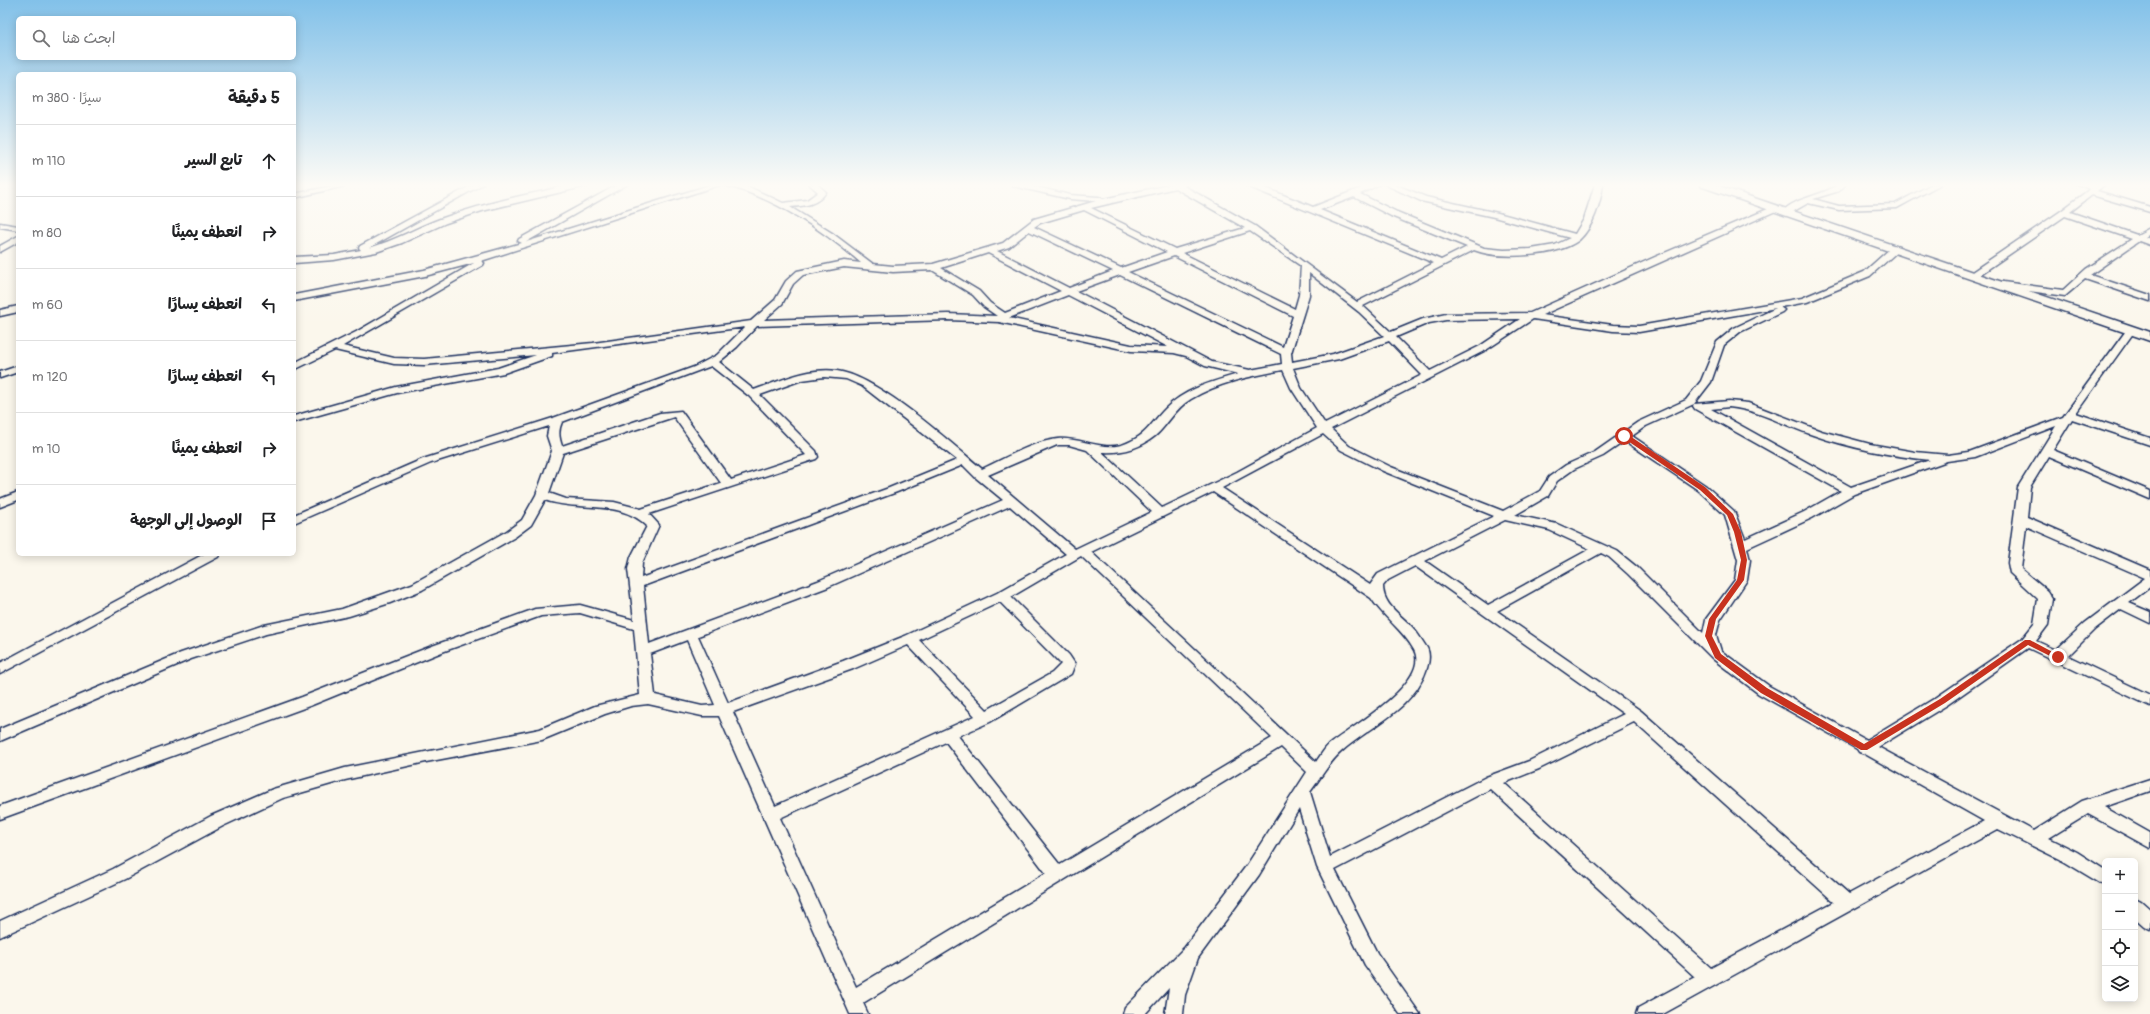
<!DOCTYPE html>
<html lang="ar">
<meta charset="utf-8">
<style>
:root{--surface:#fff;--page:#f2f2f2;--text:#202124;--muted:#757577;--line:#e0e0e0}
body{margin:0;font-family:Pangolin,"Playpen Sans Arabic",sans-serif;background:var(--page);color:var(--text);direction:rtl}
.controls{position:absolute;right:12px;bottom:12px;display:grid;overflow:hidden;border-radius:6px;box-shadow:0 2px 10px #0003}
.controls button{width:36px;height:36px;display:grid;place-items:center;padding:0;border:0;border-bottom:1px solid var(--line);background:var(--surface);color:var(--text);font:20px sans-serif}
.stop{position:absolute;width:12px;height:12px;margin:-9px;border:3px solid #c8321e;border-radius:50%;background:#fff}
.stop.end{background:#c8321e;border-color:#fff;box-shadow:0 1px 4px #0008}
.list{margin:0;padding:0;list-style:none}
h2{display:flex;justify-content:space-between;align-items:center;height:52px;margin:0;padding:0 16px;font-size:17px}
h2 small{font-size:13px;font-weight:400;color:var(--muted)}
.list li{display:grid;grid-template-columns:26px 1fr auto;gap:12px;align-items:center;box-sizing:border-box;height:72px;padding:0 16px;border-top:1px solid var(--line)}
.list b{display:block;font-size:15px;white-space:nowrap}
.list em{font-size:13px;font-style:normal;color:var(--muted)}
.icon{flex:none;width:22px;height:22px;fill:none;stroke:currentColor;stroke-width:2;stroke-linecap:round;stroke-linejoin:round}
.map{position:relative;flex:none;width:2150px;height:1014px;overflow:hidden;direction:ltr}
.search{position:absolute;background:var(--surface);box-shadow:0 2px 10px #0003;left:16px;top:16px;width:280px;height:44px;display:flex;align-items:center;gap:10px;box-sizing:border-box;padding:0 14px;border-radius:6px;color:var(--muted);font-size:15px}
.panel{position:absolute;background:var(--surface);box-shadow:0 2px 10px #0003;left:16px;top:72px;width:280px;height:484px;border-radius:6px;direction:rtl}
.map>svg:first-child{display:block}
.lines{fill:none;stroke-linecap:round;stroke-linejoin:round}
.street-casing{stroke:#1b2f5e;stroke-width:3}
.secondary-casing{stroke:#1b2f5e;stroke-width:3}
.street{fill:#fbf7ec;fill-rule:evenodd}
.secondary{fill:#fbf7ec;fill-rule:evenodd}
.route{fill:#c8321e}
</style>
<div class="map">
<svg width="2150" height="1014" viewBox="0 0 2150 1014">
<rect width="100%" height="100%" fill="#fbf7ec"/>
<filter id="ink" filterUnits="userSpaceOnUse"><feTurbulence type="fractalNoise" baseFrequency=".025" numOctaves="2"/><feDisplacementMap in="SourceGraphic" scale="8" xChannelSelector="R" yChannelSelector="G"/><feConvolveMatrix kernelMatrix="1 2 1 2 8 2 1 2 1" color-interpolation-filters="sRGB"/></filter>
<g filter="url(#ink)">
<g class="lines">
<defs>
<g id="street">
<path d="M341,184H353L294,198V194Z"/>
<path d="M474,184H483L369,248C394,241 416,228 440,219C473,207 509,198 544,191C560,187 578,181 595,184L482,211L446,223L402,243L376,252L334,260L294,263V257L334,255L361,250L359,248L360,246Z"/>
<path d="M619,184H628L526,242L713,184H723L481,261L484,263L483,265L343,346L394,358L424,359L593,343L751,321L775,300L786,281L797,271L844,261L861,263C826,232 773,197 727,186L726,184L747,186L783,203L807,200L818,192L809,184H817L826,192C818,205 804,206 790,207L832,233L873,264L893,266L933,264L1003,243L1034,219L1096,201L1070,199L1013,186L1012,184H1024L1070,195L1099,197L1103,199L1173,184H1186L1184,186L1255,226L1357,302L1434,263L1247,186L1246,184H1256L1313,207L1371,184H1380L1360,194L1397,212L1484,248L1504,250L1531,249L1555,245L1570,238L1494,217L1421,201L1384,184H1394L1426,197L1498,213L1575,234L1584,219L1595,184H1603C1601,201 1593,228 1579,240C1557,257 1499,260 1474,250L1363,306L1391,332L1423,319L1446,314L1530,313L1655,257L1775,206L1779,208L1778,210L1542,315L1613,325L1639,326L1802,298L1864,272L1892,247H1898V251L1870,276L1807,302L1780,307L1784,310L1782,312L1740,332L1724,345L1711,382L1694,404L1646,426L1632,436L1706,486L1734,511L1745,539L1804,512L1841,491L1695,409L1693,406L1694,404L1729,401L1748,403L1821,431L1870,444L1915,452L1948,455L1969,452L2063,417L2128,328H2134V332L2076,413L2150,438V445L2072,419L2053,450L2150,491V499L2049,456L2030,487L2027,517L2150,570V587L2129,603L2150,612V623L2121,609L2095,629L2068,656L2150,695V706L2028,648L1947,705L1878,747L2034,831L2082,801L2150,779V791L2104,807L2150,833V848L2088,814L2049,838L2077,852L2105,870V886L2065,862L1998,829L1663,1014H1636L1638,1008L1695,977L1490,789L1335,870L1377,953L1420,1014H1400L1365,965L1317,867L1299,809L1259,875L1198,958L1185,995L1183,1014H1165L1169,988L1145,1014H1123L1125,1008L1185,947L1247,865L1307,772L1281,747L863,1003L868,1014H850L719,716H702L648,704L631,706L605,714L542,740L426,762L345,780L283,798L223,826L125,879L0,937V921L113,869L211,816L273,789L345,768L540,729L595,706L640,695L634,629L580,613L541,616L442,652L312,705L0,819V806L302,697L432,646L535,609L580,605L634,620L628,569L631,557L647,526C620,499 578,512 545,500L531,525L515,537L422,590L390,603L349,616L266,634L191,659L0,741V729L181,653L264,625L342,609L412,584L507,531L522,520L536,495L552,451L547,436L549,426L431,463L294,523V515L423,459L553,418L694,367L717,355L745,327L552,353V356L504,373L397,393L294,422V416L396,387L498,368L536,355L424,365L394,364L335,350L294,370V363L356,332L474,263L425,276L294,301V295L424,270L522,243L518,241L519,239ZM1175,188L1245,228L1175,249L1091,208ZM1354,197L1391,216L1467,247L1441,260L1320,210ZM1084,210L1167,252L1121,268L1034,227L1040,223ZM1029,231L1113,271L1069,288L997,251L1009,247ZM1250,231L1301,266L1299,295L1295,309L1182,253ZM988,253L1061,291L1005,313L990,303L979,291L941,268ZM1174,256L1293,316L1283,347L1128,272ZM844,267L893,272L932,270L973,295L984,307L997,316L948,314L764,320L782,304L793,284L803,275ZM1309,273L1359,312L1384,336L1333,354L1292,362L1291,353L1309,295ZM1120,275L1281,354L1282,364L1250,370L1212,362L1076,291ZM1068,295L1168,347L1131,345L1009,318ZM1776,308L1734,328L1717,342L1701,381L1686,400L1638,422L1595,452L1566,465L1549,477L1540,491L1503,511L1391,467L1349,446L1331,429L1486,350L1533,319L1613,331L1639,332ZM1520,319L1480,346L1430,371L1396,337L1429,323L1446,320ZM948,320L999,322L1131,351L1174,353L1186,356L1205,366L1238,374C1211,382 1185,389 1165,409C1150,424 1148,434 1127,443C1105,453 1080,437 1058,439C1034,441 1004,459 982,469C950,442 877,376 837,371C809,367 780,381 754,390L719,362L737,347L757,326ZM1389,341L1422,375L1325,424L1301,388L1293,368L1339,359ZM711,366L749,396L806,455L731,480L681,411L660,413L562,446C559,437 558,431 562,422ZM1283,370L1291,388L1317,428L1237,472L1162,508L1102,452C1122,453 1139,449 1155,436C1168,425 1174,409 1191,399C1219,382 1252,376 1283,370ZM824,377L846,379L862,386L957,460L889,488L641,578L642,563L659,525L649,514L816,459L818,457L816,451L760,395L802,380ZM1729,407C1759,410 1785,426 1813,435C1850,448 1891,456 1930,460L1851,487L1711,409ZM674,417L721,483L641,509L614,502L566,499L549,493L563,453ZM2056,426L2018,487L2008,563L2010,573L2038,599L2034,624L2022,639L1937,697L1866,740L1769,686L1721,651L1716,635L1720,620L1747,580L1750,560L1747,548L1812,518L1854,494L1947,461L1975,457ZM1323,434L1341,450L1383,471L1494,516L1378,574L1370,585L1222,488ZM1625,441L1698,490L1725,515L1738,560L1735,580L1706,619L1703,633L1638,568L1617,551L1557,524L1515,515L1548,496L1557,481L1574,469L1603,456ZM1057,445H1069L1087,450L1152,512L1075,549L988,475ZM963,465L975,477L1003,500L818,581L649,644L643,586L897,492ZM1213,492L1371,598C1383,617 1403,630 1414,650C1431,682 1351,727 1331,743C1325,747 1321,755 1316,762L1091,552ZM1010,506L1066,554L997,593L905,636L843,661L728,703L698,636L828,587ZM1505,520L1549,530L1590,549L1488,605L1425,561ZM2026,526L2145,578L2085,623L2056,650L2036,641L2048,625L2052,599L2047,591L2021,569ZM1601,553L1609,557L1628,574L1713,659L1759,694L1857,749L1859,752L1865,754L1984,821L1849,894L1641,711L1497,611ZM1081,556L1272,738L1060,865L958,736L990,722L1071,674L1075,664L1069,655L1011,597ZM1415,566L1624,714L1529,761L1486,777L1330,857L1310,792C1320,779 1329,762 1342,751C1372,725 1414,709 1427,668C1429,662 1430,654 1427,648C1422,641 1418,633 1412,627C1400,614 1383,605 1383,586L1388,580ZM1000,602L1061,664L1052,673L987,710L919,640ZM687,640L715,705L702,706L655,695L650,654ZM908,645L975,716L775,806L733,712L853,669ZM1634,722L1834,902L1711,968L1504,783L1539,769ZM946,742L1046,873L856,987L780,818Z"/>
<path d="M1838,184H1846L1839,191L1813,199L1839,206L1895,204L1932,184H1941L1897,208L1839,210L1808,203L1789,214L1782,212C1797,196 1822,197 1838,184Z"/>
<path d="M2077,184L2094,185L2105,184L2097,191L2150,207V212L2092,195L2070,212L2137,235L2150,228V234L2145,237L2150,239V245L2139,241L2090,275L2150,295V301L2085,279L2065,296L2000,287V283L2003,282L2063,290L2086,269L2132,239L2065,216L1975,278H1969V274L2061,211L2090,189Z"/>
<path d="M0,223L18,226V230L0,227Z"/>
<path d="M18,236V242L0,252V246Z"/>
<path d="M18,306V312L0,316V310Z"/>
<path d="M18,366V372L0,378V372Z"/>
<path d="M18,492V500L0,507V499Z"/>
<path d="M204,554H220L218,557L0,674V663Z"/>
<path d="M2135,898L2141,901L2150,909V929L2144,926L2135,918Z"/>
</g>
<path id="secondary" d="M1699,184H1713L2150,332V341L1700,186Z"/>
</defs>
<use href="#street" class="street-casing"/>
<use href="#secondary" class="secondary-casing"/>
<use href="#street" class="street"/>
<use href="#secondary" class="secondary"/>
</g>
</g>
<linearGradient id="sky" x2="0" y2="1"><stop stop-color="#82c1e9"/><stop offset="0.57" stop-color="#fdfbf6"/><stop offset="1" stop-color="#fdfbf6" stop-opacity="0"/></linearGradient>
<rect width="2150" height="325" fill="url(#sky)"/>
<path class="route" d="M1622,434H1627L1705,487L1733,514L1741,532L1747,560L1744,580L1716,619L1712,636L1721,654L1767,688L1864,744L1940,699L2025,640H2030L2062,657L2056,659L2028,645L1945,703L1867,750H1861L1761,693L1715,658L1705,636L1709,619L1737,580L1741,560L1734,532L1727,515L1700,490L1622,437Z"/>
</svg>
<div class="controls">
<button>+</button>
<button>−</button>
<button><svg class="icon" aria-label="locate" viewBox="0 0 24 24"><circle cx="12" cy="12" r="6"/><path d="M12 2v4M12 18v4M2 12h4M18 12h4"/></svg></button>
<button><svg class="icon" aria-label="layers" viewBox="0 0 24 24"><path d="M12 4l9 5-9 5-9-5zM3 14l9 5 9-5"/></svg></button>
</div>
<div class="stop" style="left:1624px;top:436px"></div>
<div class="stop end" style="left:2058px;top:657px"></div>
<div class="search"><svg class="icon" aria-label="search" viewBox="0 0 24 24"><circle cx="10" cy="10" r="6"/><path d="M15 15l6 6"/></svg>ابحث هنا</div>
<section class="panel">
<h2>5 دقيقة<small>سيرًا · 380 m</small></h2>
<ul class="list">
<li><svg class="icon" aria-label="ahead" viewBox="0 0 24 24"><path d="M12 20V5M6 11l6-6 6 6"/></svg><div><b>تابع السير</b></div><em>110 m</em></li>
<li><svg class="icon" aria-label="right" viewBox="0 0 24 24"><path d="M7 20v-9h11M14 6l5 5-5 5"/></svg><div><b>انعطف يمينًا</b></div><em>80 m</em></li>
<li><svg class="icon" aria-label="left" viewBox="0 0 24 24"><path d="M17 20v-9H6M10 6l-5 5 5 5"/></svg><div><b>انعطف يسارًا</b></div><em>60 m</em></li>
<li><svg class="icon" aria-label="left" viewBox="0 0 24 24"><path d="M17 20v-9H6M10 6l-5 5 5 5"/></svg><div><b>انعطف يسارًا</b></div><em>120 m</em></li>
<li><svg class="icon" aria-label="right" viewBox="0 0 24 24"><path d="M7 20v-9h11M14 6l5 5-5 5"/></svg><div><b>انعطف يمينًا</b></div><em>10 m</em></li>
<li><svg class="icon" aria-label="arrive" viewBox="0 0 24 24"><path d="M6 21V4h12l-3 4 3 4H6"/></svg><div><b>الوصول إلى الوجهة</b></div></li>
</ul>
</section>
</div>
